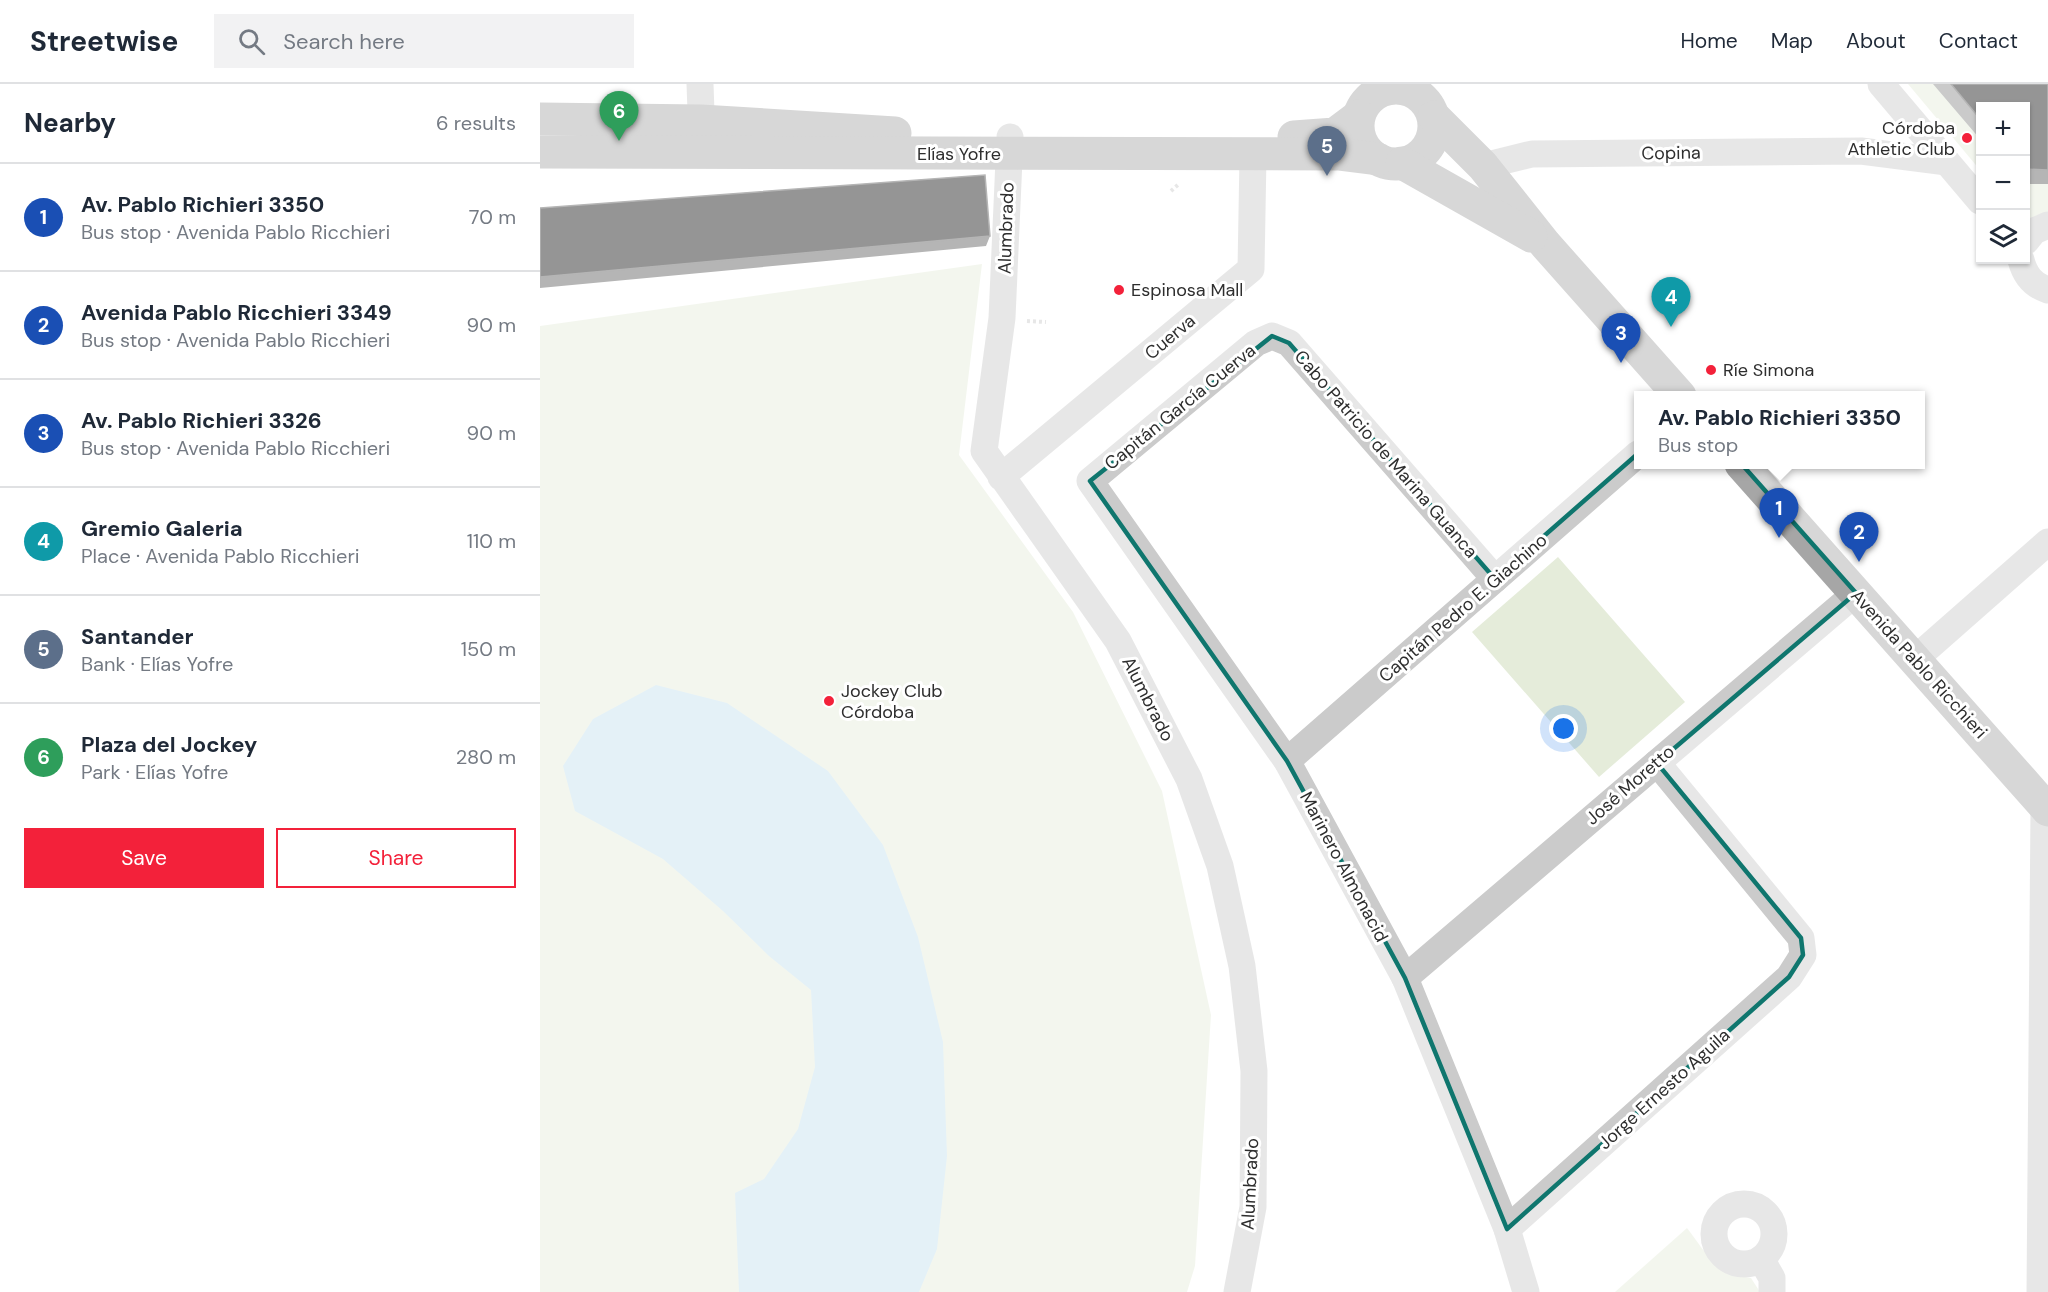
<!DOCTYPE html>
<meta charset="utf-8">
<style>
:root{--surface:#fff;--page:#f2f2f3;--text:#1f2937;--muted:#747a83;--line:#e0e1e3;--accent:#f3213a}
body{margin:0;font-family:"DM Sans",sans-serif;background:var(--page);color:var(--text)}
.controls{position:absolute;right:18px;top:18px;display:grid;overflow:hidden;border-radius:0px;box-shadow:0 2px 4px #0004}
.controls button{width:54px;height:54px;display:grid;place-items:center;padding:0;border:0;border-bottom:2px solid var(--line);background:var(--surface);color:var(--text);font:30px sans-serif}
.you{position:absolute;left:1024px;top:645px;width:21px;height:21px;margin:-15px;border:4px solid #fff;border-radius:50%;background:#1a73e8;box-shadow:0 0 0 9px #1a73e833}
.badge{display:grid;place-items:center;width:39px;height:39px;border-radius:50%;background:var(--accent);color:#fff;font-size:20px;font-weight:700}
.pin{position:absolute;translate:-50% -50px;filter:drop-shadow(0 2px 3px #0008)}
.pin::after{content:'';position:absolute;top:32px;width:21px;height:18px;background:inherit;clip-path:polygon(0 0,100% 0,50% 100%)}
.popup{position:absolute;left:1094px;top:307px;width:291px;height:78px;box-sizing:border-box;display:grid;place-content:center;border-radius:0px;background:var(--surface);filter:drop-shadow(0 2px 4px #0005);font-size:20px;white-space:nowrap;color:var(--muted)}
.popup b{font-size:22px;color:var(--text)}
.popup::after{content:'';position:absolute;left:50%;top:100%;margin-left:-12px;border:12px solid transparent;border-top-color:var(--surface)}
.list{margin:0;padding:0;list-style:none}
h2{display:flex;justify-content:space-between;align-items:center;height:78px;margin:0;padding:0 24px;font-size:26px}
h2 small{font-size:20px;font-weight:400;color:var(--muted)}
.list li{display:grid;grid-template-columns:39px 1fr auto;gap:18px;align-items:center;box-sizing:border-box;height:108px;padding:0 24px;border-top:2px solid var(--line)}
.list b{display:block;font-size:22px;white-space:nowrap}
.list p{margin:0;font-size:20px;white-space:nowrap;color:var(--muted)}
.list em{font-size:20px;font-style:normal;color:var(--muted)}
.actions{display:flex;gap:12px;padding:18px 24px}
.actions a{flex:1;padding:14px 0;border:2px solid var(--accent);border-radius:0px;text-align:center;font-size:21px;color:var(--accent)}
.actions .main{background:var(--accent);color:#fff}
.icon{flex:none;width:33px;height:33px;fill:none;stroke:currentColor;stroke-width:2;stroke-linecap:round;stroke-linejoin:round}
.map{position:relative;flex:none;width:1508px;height:1208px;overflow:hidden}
header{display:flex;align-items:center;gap:36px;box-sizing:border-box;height:84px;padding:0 30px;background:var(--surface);border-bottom:2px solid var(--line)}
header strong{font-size:28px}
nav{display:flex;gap:33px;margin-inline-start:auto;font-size:21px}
.search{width:420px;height:54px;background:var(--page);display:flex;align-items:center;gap:15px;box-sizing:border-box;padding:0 21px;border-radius:0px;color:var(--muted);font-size:22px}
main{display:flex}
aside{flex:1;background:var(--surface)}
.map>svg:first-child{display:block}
.green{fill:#e5ecda}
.water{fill:#c4e0ee}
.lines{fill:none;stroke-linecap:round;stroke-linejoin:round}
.path{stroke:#cbcbcb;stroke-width:4;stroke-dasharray:3 3;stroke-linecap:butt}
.minor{stroke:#cbcbcb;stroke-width:27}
.major{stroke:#a6a6a6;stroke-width:33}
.wall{fill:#8a8a8a}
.shaded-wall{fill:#5b5b5b}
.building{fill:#151515;stroke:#5b5b5b;stroke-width:1.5}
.marked{fill:none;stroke:#0f766e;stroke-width:4.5;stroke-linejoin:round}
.poi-dot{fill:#f3213a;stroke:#fff;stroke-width:2}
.labels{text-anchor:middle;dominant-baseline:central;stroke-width:6;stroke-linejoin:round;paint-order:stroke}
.poi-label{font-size:18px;fill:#2e2e2e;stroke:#fff;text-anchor:start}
.street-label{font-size:18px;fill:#2e2e2e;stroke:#fff}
</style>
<header>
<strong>Streetwise</strong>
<div class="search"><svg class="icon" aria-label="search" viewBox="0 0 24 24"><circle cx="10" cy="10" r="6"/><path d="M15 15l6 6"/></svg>Search here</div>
<nav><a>Home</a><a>Map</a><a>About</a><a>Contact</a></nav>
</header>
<main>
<aside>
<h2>Nearby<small>6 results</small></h2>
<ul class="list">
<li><span class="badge" style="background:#1a4fb4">1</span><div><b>Av. Pablo Richieri 3350</b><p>Bus stop · Avenida Pablo Ricchieri</p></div><em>70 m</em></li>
<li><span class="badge" style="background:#1a4fb4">2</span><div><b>Avenida Pablo Ricchieri 3349</b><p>Bus stop · Avenida Pablo Ricchieri</p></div><em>90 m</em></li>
<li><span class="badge" style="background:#1a4fb4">3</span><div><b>Av. Pablo Richieri 3326</b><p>Bus stop · Avenida Pablo Ricchieri</p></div><em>90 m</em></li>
<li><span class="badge" style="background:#0f9aa8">4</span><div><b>Gremio Galeria</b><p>Place · Avenida Pablo Ricchieri</p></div><em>110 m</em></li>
<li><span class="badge" style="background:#5c6f8a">5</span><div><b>Santander</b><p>Bank · Elías Yofre</p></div><em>150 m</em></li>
<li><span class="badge" style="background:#2e9e5b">6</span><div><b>Plaza del Jockey</b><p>Park · Elías Yofre</p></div><em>280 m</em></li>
</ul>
<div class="actions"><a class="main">Save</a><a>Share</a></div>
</aside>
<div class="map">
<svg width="1508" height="1208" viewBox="0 0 1508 1208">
<rect width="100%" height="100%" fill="#fff"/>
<g class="green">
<path d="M1368,0H1508V149L1486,139V22H1440V86Z"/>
<path d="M442,180L419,371L533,528L622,707L671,931L655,1182L647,1208H0V242Z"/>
<path d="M1018,473L1145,618L1059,693L932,548Z"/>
<path d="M1147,1144C1170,1174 1172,1186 1211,1194L1220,1208H1075Z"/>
</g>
<path class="water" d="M116,601L187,619L288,687L343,761L378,853L403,958L407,1072L397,1165L379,1208H199L195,1109L224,1095L258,1045L275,983L271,906L229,872L183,827L123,775L35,727L23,682L53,635Z"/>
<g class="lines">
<g class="path">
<path d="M631,107L639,100"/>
<path d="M487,237L506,238"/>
</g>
<g class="minor">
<path d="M160,0L162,56"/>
<path d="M1341,0L1440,117"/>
<path d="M470,53L462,234L444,367L578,557L649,695L680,782L702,882L714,987L713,1123L697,1208"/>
<path d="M943,82L992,70L1321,67L1407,78"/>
<path d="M1486,157L1494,147L1508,141"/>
<path d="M1481,176C1485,191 1492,201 1508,206"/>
<path d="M461,393L711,185L713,72"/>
<path d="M955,495L749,259L732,252L716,259L550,397L747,677L865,894L967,1145L986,1208"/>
<path d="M1375,575L1508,458"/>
<path d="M747,677L1098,370"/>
<path d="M865,894L1316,509"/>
<circle cx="1204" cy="1150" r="30"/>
<path d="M967,1145L1249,893L1263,871L1261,854L1117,679"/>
<path d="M1221,1175L1232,1194V1208"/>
<path d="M1500,1208L1504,721"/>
</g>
<g class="major">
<circle cx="856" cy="42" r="38"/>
<path d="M894,33L943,82L1005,160L1140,312"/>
<path d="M0,35L161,37L355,49"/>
<path d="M754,53L795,50L819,32"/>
<path d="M0,68L798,70L838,75"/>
<path d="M862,79L991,152"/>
<path d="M1201,380L1508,726"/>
</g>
</g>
<path class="wall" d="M1393,0H1508V100H1485V22H1440V55Z"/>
<g class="shaded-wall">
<path d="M1485,85L1508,86V100H1485Z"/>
<path d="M450,152L446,162L0,204V193Z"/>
</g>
<g class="building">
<path d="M1411,0H1508V86L1485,85V22H1440V35Z"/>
<path d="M445,91L450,152L0,193V124Z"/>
</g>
<path d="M0 0H1508V1208H0ZM732,252L749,259L955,495L1151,323L1316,509L1117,679L1261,854L1263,871L1249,893L967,1145L865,894L747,677L550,397Z" fill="#fff" fill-opacity=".55" fill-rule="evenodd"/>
<path class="marked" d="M732,252L749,259L955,495L1151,323L1316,509L1117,679L1261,854L1263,871L1249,893L967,1145L865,894L747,677L550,397Z"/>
<g class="poi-dot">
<circle cx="1427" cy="54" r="6"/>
<circle cx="579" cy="206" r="6"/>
<circle cx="1171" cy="286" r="6"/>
<circle cx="289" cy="617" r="6"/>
</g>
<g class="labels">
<g class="poi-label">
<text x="1415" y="44" text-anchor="end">Córdoba<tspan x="1415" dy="21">Athletic Club</tspan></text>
<text x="591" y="206">Espinosa Mall</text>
<text x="1183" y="286">Ríe Simona</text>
<text x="301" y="607">Jockey Club<tspan x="301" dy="21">Córdoba</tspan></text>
</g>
<g class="street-label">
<text transform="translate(1131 69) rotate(-1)">Copina</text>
<text x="419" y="70">Elías Yofre</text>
<text transform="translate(466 144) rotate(-88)">Alumbrado</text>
<text transform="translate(630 253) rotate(-40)">Cuerva</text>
<text transform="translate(640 323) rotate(-39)">Capitán García Cuerva</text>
<text transform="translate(846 370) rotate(49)">Cabo Patricio de Marina Guanca</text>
<text transform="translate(923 524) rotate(-41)">Capitán Pedro E. Giachino</text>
<text transform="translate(1379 580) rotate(48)">Avenida Pablo Ricchieri</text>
<text transform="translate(608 615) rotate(63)">Alumbrado</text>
<text transform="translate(1090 701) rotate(-41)">José Moretto</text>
<text transform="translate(804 783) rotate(62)">Marinero Almonacid</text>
<text transform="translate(1124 1005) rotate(-42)">Jorge Ernesto Aguila</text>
<text transform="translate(710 1100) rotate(-87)">Alumbrado</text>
</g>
</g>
</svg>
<div class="controls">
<button>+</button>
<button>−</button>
<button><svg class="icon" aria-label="layers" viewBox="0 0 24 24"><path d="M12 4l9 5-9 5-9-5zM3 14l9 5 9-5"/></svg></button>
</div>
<div class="you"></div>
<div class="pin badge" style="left:1239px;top:454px;background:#1a4fb4">1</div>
<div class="popup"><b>Av. Pablo Richieri 3350</b>Bus stop</div>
<div class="pin badge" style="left:1319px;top:478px;background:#1a4fb4">2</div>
<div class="pin badge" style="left:1081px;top:279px;background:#1a4fb4">3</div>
<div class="pin badge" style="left:1131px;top:243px;background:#0f9aa8">4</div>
<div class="pin badge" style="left:787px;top:92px;background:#5c6f8a">5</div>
<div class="pin badge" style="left:79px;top:57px;background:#2e9e5b">6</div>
</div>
</main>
